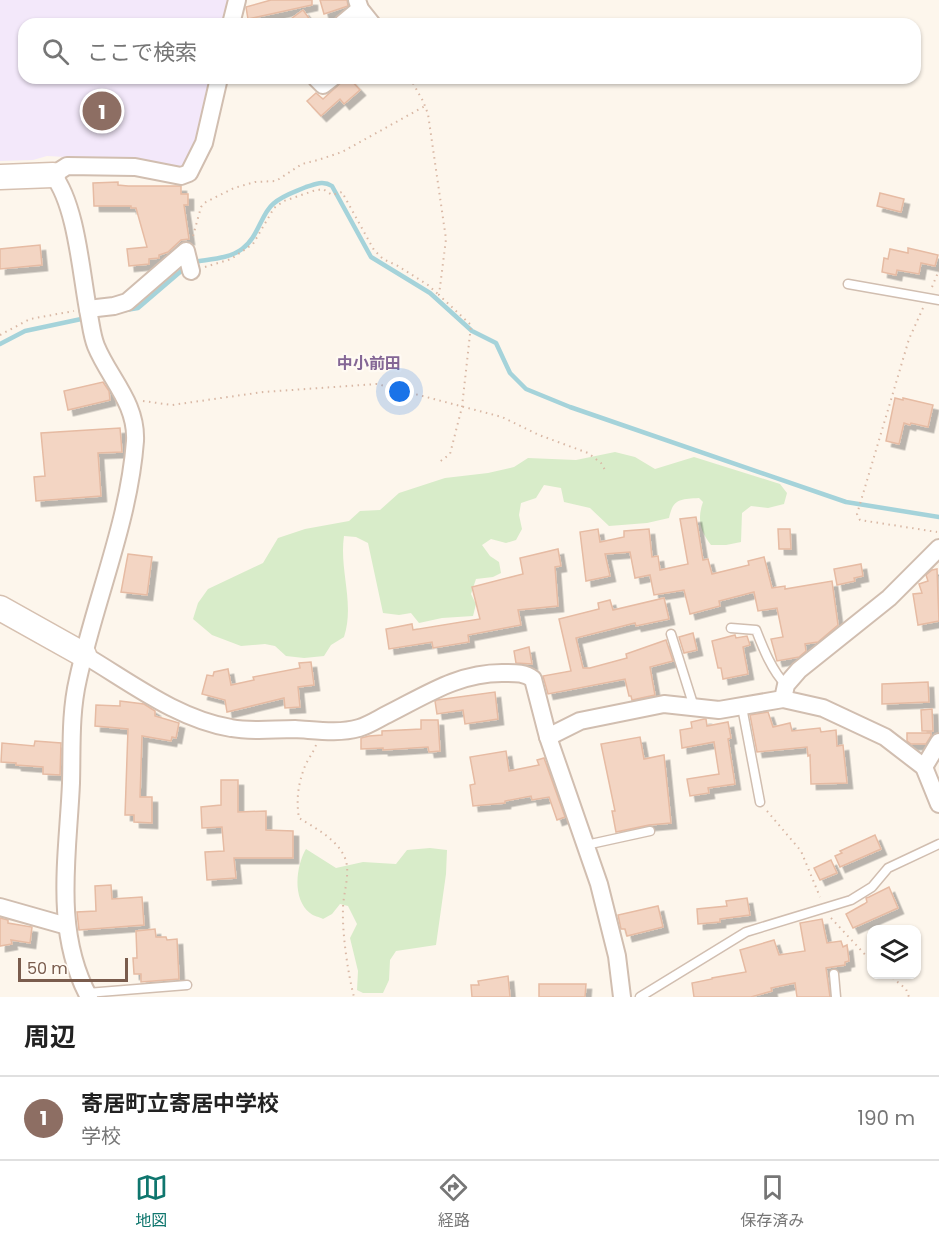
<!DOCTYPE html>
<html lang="ja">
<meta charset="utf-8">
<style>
:root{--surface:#fff;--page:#f6f6f6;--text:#222;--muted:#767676;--line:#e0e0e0;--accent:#0f766e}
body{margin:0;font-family:Poppins,"Noto Sans JP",sans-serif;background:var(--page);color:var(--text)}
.controls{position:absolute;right:18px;bottom:18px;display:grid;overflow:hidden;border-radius:12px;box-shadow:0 2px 4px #0004}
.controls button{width:54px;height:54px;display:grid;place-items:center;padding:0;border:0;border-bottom:2px solid var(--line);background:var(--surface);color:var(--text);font:30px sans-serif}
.scale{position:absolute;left:18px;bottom:15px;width:110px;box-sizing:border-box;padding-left:6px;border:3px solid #7a5c4d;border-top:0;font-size:16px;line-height:21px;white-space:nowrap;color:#7a5c4d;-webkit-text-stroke:4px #fffaf3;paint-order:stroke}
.you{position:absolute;left:400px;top:392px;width:21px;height:21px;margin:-15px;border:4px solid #fff;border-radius:50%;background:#1a73e8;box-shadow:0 0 0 9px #1a73e833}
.badge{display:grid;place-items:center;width:39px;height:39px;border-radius:50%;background:var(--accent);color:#fff;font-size:20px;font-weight:700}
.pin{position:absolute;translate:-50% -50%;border:3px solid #fff;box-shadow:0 2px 6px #0006}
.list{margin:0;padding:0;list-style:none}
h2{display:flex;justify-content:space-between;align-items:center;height:78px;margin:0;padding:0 24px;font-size:26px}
h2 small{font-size:20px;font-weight:400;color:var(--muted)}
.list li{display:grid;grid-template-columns:39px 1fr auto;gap:18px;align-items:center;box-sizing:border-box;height:84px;padding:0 24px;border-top:2px solid var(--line)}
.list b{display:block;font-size:22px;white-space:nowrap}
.list p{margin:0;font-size:20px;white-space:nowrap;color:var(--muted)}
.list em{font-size:20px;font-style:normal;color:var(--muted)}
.icon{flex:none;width:33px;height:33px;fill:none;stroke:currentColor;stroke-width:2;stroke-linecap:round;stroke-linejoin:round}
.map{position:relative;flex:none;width:939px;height:997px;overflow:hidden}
.search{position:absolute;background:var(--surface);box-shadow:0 2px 4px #0004;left:18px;right:18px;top:18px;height:66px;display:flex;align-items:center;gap:15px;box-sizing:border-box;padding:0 21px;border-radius:18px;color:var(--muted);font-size:22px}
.sheet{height:162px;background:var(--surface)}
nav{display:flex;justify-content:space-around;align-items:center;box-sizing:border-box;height:84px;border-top:2px solid var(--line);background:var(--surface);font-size:16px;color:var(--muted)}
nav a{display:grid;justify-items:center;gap:3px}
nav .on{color:var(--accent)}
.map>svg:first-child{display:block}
.education{fill:#f3e8fa}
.green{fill:#d8ecc9}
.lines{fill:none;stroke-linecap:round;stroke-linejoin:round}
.stream{stroke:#a5d3da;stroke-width:4.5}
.building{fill:#f3d5c3;stroke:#e6bba3;stroke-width:1.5;filter:url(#shadow)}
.lane-casing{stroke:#d1beb0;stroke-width:11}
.street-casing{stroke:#d1beb0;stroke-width:20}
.secondary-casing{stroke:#d6c0b0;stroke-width:27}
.path{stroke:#d9b8a5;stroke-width:2;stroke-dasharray:1.5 4.5;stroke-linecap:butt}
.lane{stroke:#fff;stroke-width:8}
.street{stroke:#fff;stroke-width:16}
.secondary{stroke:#fff;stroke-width:24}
.labels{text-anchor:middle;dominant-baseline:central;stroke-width:4.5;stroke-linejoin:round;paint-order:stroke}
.neighbourhood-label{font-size:16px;font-weight:bold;fill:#846695;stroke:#fffaf3}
</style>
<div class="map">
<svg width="939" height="997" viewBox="0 0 939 997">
<defs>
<filter id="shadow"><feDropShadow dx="5.5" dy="5.5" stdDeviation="0" flood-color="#0004"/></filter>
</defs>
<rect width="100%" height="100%" fill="#fdf6ec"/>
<path class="education" d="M0,0H230L225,24H24V78H212L197,144L187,163L180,168L138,161L47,156L33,160L0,161Z"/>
<g class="green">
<path d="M615,452L635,457L655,469L694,457L780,484L787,493L784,504L768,508L751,506L742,513L741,542L726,545H711C700,531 697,519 703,502L699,498C680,499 673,499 669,518L647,523L609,526L590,508L564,502L561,488L544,485L536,498L521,503L519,515L522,529L516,540L506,543L491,539L482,545L490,556L499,562L501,573L493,577L476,579L471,594L476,604L473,616L442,618L419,623L411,613L399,615L383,613L368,543L356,537L344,536C339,570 355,603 344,637L331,645L324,656L304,658L286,656L275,646L265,644L241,646L212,635L193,619L198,603L208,589L263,563L278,538L305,529L349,521L360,511L380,510L399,493L445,478L488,473L514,467L528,458L576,460Z"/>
<path d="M430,848L447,850L446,874L436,945L396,951L390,960L389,980L383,993H363L357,990L358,971L350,938L357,924L348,906L340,904L332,914L323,919C320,917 313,916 310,913C292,899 296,866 306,849L336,868L363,862L396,864L407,850Z"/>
</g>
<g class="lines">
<g class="stream">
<path d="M193,262C209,259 229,259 242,249C258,238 261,214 273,204C283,195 295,192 306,187C316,184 323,180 332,186L371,257L430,293L472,331L496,343L510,373L526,389L570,407L846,502L939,517"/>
<path d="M126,310L138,308L187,266"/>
<path d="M0,344L25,331L86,318"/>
</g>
</g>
<g class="building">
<path d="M271,0H312V5L248,19L246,7Z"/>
<path d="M320,0H347L348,6L324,14Z"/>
<path d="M303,10L313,24H284Z"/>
<path d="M346,78H349L360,90L344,104L340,99L321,116L307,101L316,93L323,99Z"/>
<path d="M118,182V185L128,186H181V194H188V205H184L189,239L181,240L168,252L159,255V258L149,259V264L129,266L127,249L147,247L136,208H131V206H94L93,183Z"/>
<path d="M880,193L904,199L901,212L877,206Z"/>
<path d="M40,245L42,265L0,269V249Z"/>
<path d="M908,248L938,255L935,266L921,263L919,274L897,270L896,275L882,272L884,258L888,259L890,249L908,253Z"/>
<path d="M103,382L109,391L110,400L68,410L64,391Z"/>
<path d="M895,398L903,400V398L933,405L928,427L911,423L910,425L904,423L899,444L886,441Z"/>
<path d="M120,428L122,452L98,453L101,496L36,501L34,477L45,476L41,433Z"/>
<path d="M696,517L703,560L708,559L712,574L749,565L748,561L764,557L772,588L785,586V589L832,581L838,625L818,642L805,644L806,651L799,657L777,661L771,639L783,637L777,608L758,611L754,592L719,601L720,606L690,614L684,590L654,595L650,575L635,578L630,552L605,554L610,576L586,581L580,532L598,529L600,542L624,537V531L649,529L652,557L658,556L660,570L688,564L680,519Z"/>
<path d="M778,529H790L791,549H779Z"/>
<path d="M558,549L561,566L555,567L558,606L518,610L521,625L468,635L469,642L433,648L432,642L389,649L386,629L412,624L413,630L480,619L472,587L523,574L520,558Z"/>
<path d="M128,554L152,557L147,595L121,592Z"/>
<path d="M861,564L863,576L854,578L855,581L837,585L834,569Z"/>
<path d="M937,569L939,621L918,625L913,594L922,593L919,584L928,581L926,575L932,570Z"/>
<path d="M664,598L669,619L636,626L635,623L576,638L583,668H590L627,658L626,654L666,640L673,661L650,667L655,695L632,700L631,696H629L625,679L548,694L543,676L571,671L559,619L599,609L598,603L610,600L613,610Z"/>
<path d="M693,633L697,650L684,653L679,637Z"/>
<path d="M735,635L736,638L747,636L750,645L743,647L748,674L723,679L721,668H718L712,641Z"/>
<path d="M529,647L532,664L516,663L514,651Z"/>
<path d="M311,662L314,685L298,687L300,707L285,708L284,698L227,712L225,700L202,694L207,675L213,676L214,672L228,669L231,685L254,680L253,677L300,668L299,663Z"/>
<path d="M928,682L929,702L882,704V684Z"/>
<path d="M495,692L498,719L465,724L463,710L437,714L435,701L437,700Z"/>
<path d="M120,701L144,704L155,711V716L179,723L176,738L172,737L171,741L142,736L140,797H152V823L134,822V815H125L128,729L95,726L96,705L120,706Z"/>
<path d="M932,709L933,731H922L921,710Z"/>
<path d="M768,712L773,727L790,723L792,731L820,728L821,732L836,730L837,746L843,745L847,783L811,784L810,755L808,756L807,747L757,752L750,715Z"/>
<path d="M704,719H706L707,726L728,722L731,738L728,739L735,784L708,788L709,793L690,796L687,779L719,774L714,742L682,748L680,730L692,728L691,722Z"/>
<path d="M421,720H438L440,751L429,752L428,747L383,750V748L361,749V738L369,736L382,735V731L421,729Z"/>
<path d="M907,733H931V736L926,744H911L907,741Z"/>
<path d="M640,737L644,759L664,755L671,823L649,825L616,832L612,811H615L601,744Z"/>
<path d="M35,741L61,743L60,775L43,774V767L16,765V763L1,762L2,743L34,746Z"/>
<path d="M506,751L509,771L539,765L537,760L544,758L565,817L557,820L549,797L532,800L531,796L505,801V803L473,806L470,785L475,784L470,757Z"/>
<path d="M221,780H238V812L266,811V830L293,831V858H234L236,878L207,880L205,852L224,851L222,827L202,828L201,807L221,805Z"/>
<path d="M875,835L881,849L840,867L835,856L842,853L840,851Z"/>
<path d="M831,860L837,873L820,880L814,868Z"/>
<path d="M111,885L112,899L142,897L144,925L79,930L77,912L96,911L95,886Z"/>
<path d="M889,887L898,908L853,928L846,914L864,904L867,902L866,898L869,897Z"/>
<path d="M747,898L750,915L720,919V922L698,924L697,909L727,906L726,901Z"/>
<path d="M658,906L663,927L627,936L625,929H621L618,915Z"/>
<path d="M0,918L8,920V923L32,927L30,943L11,940L12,944L0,946Z"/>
<path d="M822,919L827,943L841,941L843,947L847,945L849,961L845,962V965L826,968L830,997H797L795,983L771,988L772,991L751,997H694L692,983L712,979V978L746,972L740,950L774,940L779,955L805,951L800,923Z"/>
<path d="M155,929L156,937H166L167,940L177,939L179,979L141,982V974H134L133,958H137L136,931Z"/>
<path d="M508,976L510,997H472L471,985H479L478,981Z"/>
<path d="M539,984H586L585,997H539Z"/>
</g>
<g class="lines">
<defs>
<g id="lane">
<path d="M848,284L939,300"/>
<path d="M731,628L756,630C763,648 772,671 786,685"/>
<path d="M671,634L694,707"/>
<path d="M742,707L760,802"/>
<path d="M586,845L650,831"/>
<path d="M834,974L836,997"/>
<path d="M87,993L187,985"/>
<path d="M640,997L746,932L851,900L872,887L888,868L939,844"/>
</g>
<g id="street">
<path d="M357,0L360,9L372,24"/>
<path d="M231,24L237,0"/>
<path d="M342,24L360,9"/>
<path d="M316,78L323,85L332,78"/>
<path d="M88,309L114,306L127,302L186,251L191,271"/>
<path d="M84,655C130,682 177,719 231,728C252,732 273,729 295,729C315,730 338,734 359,728C369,725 378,719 388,714C426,695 458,673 502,673C514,673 524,672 533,679L548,737L599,884L617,956L622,997"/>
<path d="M783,699L786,685L799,670L889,598L939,548"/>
<path d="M548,737L580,721L664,704L719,710L783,699L823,708L885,737L924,767L939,804"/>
<path d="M924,767L939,742"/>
<path d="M0,907L67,926"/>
<path d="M89,997C53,931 68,855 71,783C72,748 70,713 78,679C95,600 129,522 135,441C137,403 109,378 96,346C92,336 91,325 89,315C81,275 77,206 53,175L67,166L135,167L181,176L189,173L204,143L219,78"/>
</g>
<g id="secondary">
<path d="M0,177L53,175"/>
<path d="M0,608L84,655"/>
</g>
</defs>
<use href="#lane" class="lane-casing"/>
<use href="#street" class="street-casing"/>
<use href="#secondary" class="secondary-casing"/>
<g class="path">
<path d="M410,78L423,101L428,114L446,239L439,295L471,325L462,407L450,454L438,463"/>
<path d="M193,236L201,207L206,202L234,188L255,182L276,181L302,164L318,160L342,152L425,106"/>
<path d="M205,267L231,259L253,244L274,208L284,201L313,191L323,189L332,195L342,192L374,250L383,259L398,266L428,285L439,295"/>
<path d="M932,287L939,270"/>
<path d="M923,308L909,339L857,514L860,520L937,532"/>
<path d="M0,335L30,319L74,311"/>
<path d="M143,401L172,405L263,392L377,384L502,417L539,435L588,453L601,463L605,470"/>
<path d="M316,745C313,753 308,759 305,766C298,784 296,800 299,818C315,828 337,839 345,858C351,873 343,893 343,909C342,933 348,974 354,997"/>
<path d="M767,811L801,851L820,897"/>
<path d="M831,918L872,962"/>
<path d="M888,974L906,989L909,997"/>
</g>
<use href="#lane" class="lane"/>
<use href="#street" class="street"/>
<use href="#secondary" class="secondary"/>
</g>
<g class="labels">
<g class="neighbourhood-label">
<text x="369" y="363">中小前田</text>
</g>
</g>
</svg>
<div class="controls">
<button><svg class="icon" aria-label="layers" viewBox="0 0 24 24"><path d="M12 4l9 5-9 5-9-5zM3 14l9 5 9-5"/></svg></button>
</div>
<div class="scale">50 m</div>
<div class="you"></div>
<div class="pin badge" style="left:102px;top:111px;background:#8d6e63">1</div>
<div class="search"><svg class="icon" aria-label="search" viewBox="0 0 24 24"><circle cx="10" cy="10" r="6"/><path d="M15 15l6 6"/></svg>ここで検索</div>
</div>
<section class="sheet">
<h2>周辺<small></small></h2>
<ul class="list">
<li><span class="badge" style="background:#8d6e63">1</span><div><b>寄居町立寄居中学校</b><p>学校</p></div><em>190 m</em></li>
</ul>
</section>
<nav>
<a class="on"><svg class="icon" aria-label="map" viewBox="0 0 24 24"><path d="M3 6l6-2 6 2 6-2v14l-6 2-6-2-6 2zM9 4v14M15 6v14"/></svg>地図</a>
<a><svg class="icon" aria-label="directions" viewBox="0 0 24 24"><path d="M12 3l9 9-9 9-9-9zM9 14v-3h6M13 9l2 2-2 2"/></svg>経路</a>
<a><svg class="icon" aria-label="saved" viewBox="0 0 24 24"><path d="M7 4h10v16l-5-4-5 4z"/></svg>保存済み</a>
</nav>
